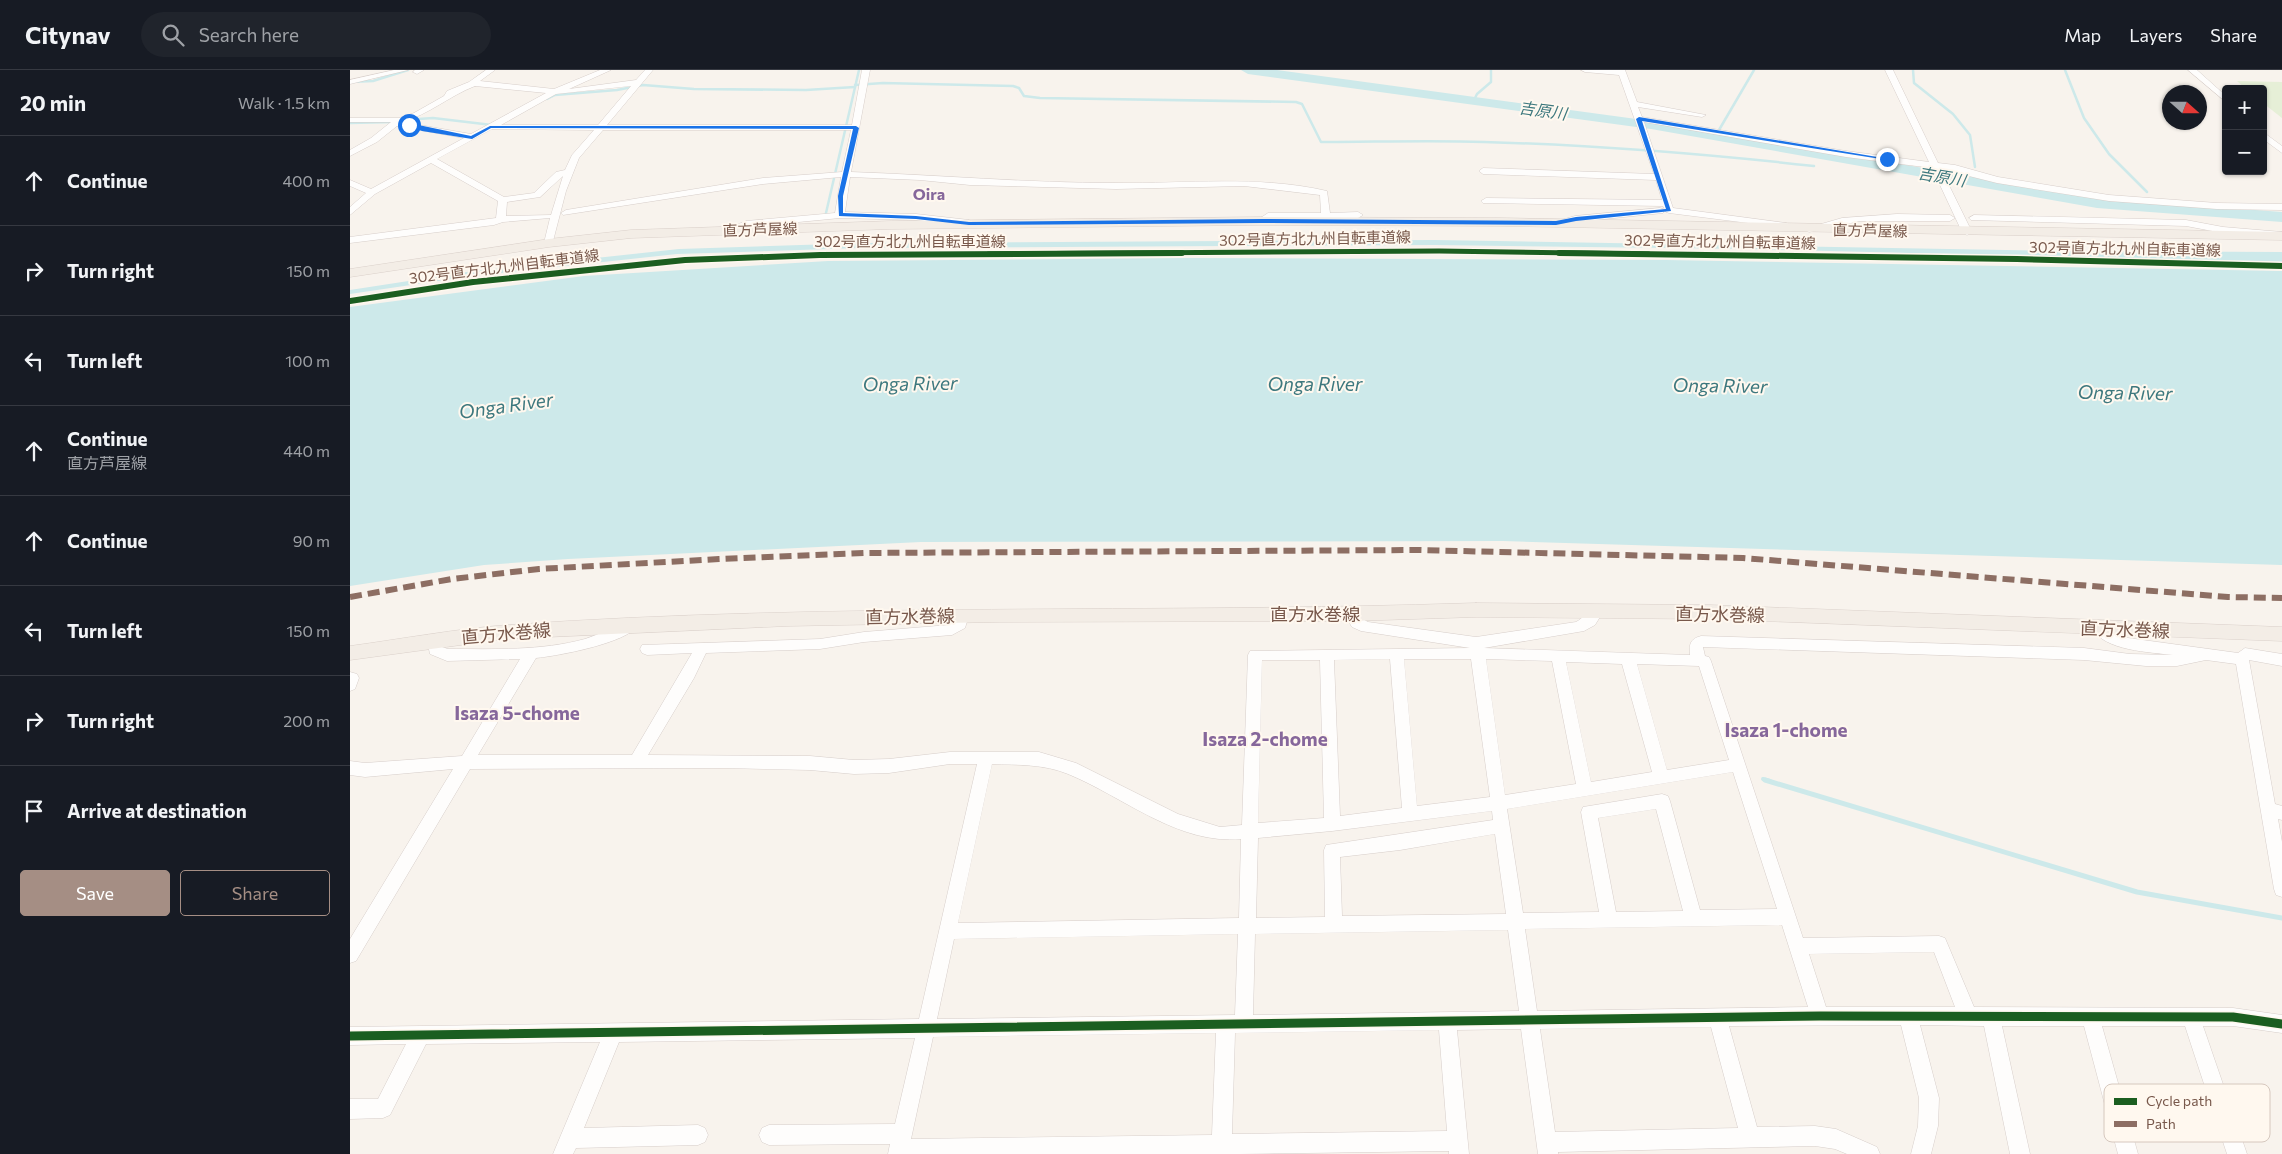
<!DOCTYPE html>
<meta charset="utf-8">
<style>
:root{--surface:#171b24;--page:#20242c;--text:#f1f3f6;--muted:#9ea1a6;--line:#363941;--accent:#a58e84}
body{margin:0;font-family:Commissioner,"Noto Sans JP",sans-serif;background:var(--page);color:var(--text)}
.controls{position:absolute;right:15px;top:15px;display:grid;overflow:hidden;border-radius:5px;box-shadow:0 1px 4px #0004}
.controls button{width:45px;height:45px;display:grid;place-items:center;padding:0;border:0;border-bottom:1px solid var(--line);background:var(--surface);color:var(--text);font:25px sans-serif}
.compass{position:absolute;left:1812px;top:15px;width:45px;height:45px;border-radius:50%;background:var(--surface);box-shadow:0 1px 4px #0004;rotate:111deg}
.stop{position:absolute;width:15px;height:15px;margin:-11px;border:4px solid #1a73e8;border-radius:50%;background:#fff}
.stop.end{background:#1a73e8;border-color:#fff;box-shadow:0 1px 5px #0008}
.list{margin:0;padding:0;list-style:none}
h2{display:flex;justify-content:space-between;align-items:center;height:65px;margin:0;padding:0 20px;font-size:21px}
h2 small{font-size:16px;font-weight:400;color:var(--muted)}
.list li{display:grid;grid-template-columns:32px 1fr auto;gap:15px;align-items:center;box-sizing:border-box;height:90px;padding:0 20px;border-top:1px solid var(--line)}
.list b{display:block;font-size:19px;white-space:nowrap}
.list p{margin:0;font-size:16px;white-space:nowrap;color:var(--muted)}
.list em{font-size:16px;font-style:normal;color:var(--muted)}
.actions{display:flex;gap:10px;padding:15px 20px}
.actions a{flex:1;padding:11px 0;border:1px solid var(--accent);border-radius:5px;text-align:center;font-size:18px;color:var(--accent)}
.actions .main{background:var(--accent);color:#fff}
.icon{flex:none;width:28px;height:28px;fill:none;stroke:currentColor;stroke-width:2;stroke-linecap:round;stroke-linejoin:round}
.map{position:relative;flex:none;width:1932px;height:1084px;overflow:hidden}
header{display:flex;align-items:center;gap:30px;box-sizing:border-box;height:70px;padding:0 25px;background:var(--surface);border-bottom:1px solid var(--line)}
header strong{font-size:24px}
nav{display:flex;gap:28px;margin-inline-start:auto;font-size:18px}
.search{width:350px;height:45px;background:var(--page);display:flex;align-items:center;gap:12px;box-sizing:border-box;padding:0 18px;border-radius:28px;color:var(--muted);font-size:19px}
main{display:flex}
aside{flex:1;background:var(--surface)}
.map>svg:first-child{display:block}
.green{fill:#e6efd7}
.water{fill:#cde9ea}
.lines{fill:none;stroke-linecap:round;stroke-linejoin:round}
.stream-far2{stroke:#cde9ea;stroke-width:2.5}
.stream-far1{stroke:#cde9ea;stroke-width:4}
.stream{stroke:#cde9ea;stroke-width:5}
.river{fill:#cde9ea;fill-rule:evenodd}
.minor-casing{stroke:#d7ceca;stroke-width:1}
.major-casing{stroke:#dad0ca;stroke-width:1}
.minor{fill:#fefdfc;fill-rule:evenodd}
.major{fill:#f3ede6;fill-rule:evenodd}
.quiet{stroke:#8d6e63;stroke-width:6;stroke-dasharray:12 6;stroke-linecap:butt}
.cycleway-far2-casing{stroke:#fff8ef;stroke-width:7}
.cycleway-far1-casing{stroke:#fff8ef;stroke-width:9}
.cycleway-casing{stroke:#fff8ef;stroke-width:12}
.cycleway-far2{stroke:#1b5e20;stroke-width:5}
.cycleway-far1{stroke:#1b5e20;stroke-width:6}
.cycleway{stroke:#1b5e20;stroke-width:9}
.route{fill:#1a73e8}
.labels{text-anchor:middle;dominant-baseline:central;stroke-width:4;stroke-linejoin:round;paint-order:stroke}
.far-street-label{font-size:15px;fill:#78584b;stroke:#fff8ef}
.far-water-label{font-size:16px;font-style:italic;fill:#3d787e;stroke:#fff8ef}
.far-quarter-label{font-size:16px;font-weight:bold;fill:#86679b;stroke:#fff8ef}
.street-label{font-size:18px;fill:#78584b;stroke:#fff8ef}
.water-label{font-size:19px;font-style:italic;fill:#3d787e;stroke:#fff8ef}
.neighbourhood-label{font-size:19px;font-weight:bold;fill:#86679b;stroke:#fff8ef}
.key{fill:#fff8ef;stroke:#d6c8be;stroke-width:1}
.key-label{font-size:14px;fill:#78584b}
</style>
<header>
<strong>Citynav</strong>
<div class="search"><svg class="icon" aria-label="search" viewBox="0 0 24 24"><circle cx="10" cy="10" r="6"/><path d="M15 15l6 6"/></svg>Search here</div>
<nav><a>Map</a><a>Layers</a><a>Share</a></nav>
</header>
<main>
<aside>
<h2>20 min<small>Walk · 1.5 km</small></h2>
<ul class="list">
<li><svg class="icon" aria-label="ahead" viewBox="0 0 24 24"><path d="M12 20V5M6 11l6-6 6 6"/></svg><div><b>Continue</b></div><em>400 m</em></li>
<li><svg class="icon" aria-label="right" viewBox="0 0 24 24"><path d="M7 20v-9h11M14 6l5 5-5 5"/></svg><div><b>Turn right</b></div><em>150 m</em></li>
<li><svg class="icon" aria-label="left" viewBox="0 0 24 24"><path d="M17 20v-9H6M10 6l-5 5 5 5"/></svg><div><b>Turn left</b></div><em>100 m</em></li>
<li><svg class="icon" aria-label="ahead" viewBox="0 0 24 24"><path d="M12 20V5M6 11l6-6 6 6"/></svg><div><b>Continue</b><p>直方芦屋線</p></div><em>440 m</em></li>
<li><svg class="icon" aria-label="ahead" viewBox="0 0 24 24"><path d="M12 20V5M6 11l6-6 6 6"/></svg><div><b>Continue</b></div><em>90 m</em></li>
<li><svg class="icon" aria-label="left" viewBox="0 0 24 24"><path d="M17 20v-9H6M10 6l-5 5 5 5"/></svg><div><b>Turn left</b></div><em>150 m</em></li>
<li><svg class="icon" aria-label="right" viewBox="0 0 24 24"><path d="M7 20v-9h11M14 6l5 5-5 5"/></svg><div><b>Turn right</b></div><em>200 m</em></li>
<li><svg class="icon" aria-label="arrive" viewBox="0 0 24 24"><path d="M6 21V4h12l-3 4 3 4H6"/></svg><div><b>Arrive at destination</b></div></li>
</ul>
<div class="actions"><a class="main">Save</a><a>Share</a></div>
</aside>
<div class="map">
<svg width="1932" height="1084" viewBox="0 0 1932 1084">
<rect width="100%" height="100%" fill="#f8f3ed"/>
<path class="green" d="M1887,11L1932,12V48L1913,33V19H1896Z"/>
<g class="water">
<path d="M1084,170L1720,181L1932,182V192L1401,179L1085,175L510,178L327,184L115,207L0,224V220L117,202L329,179L513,173Z"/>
<path d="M838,188L1316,190L1932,201V495L1153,471L571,472L218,489L134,495L0,516V237L234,206L478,191Z"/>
</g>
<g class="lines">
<g class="stream-far2">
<path d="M1563,0L1564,13L1603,44L1620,65L1625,97"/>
<path d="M1715,0L1734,48L1759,84L1797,122"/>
<path d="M0,12L23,11L58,0"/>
<path d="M505,15L533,13L663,16L669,18L674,26L690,28L946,32L952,34L971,72C1025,72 1080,70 1134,72C1245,75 1355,84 1464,96"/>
<path d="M197,29L205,25L267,20L293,15L344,19L456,20L505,17"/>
<path d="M1124,30L1127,24L1141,12V0"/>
<path d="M54,50L83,48L142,55"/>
<path d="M0,53L43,52"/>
<path d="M1369,60L1404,0"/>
<path d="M1627,109V112"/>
<path d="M476,143L509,0"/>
</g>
<path class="stream-far1" d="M1413,709L1420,711"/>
<path class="stream" d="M1415,710L1787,822L1932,848"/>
<path class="river" d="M891,0H927L1301,51L1747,128L1932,142V152L1747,138L1301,59L898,4Z"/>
<defs>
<g id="minor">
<path d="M44,0H58L0,14V10Z"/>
<path d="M65,0H74L67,4L63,2Z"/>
<path d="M136,0H145L130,11L204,19L250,0H261L219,19L286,10L295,0H303L257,55H502L512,0H520L501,102C589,105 677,113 766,113C836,114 908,105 977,121L980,143L1008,142L1013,145L1008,148L920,149L911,154L906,151L918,143H971L970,125L894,116L766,119L620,115L570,110L500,107L495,142L566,144L619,150L624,153L619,156L566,150L490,148L397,157L379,163L374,160L396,151L485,143L491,107L413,114L213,145L211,143L216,140L413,108L492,102L501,60H253L229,88L216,121L202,175L194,173L200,148L153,152L144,155L0,173V167L146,148L148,131L81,93L25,124L0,145V137L16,123L0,116V110L21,119L114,68L47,56L27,72L0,86V80L21,68L41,52H0V48H49L64,43L94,26L97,21L119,12ZM125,16L196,23L121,64L52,52C80,44 99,26 125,16ZM281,16L248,55H151L206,24ZM142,59L244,60L222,85L215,100L206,102L184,123L154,127L87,89ZM213,106L201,145L156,146L157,132L190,127Z"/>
<path d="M1231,0H1275L1287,32L1356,45L1352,47L1288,37L1292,47L1496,81L1579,92L1535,0H1543L1588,93L1605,95L1648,107L1759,125L1867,133L1932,134V140L1867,139L1759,131L1647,113L1591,99L1622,162L1617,165L1612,162L1582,98L1496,87L1294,52L1323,138L1436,153L1439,154V158L1319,143L1316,142L1313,136L1133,133L1131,131L1136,128L1312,130L1306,110L1133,104L1129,101L1133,98L1304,104L1269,5L1235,2Z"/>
<path d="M1838,0H1847L1876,26V32Z"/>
<path d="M1913,62L1932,76V83L1913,69Z"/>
<path d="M1310,138L1313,139V143L1225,152L1206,156L1201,153L1225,146Z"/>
<path d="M1547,144L1600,145L1605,148L1600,151H1510L1459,162L1454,159L1492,148Z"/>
<path d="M1624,145L1836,150L1873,157L1932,162V168L1873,163L1836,156L1621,150L1619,148Z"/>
<path d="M1246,537L1253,542L1245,555L1234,561L1134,578L1340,585C1339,574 1340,569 1351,566L1734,578L1780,584L1823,585C1800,582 1754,581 1742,558L1744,554L1749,553L1762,562L1778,568L1888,583L1895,578L1932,584V596L1899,590L1925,734L1932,736V750L1928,749L1932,772V827L1926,825L1924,819L1886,594L1856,590L1827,596H1796L1734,590L1353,577L1355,586L1359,587L1361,591L1453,868L1589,866L1595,868L1624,937L1883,938L1932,945V963L1883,956H1853L1897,1084H1877L1835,956H1752L1788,1084H1768L1734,956H1652L1680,1084H1660L1634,956L1570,955L1589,1028L1588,1056L1581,1084H1561L1568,1056L1569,1028L1551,955L1379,956L1407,1057L1465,1056L1486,1059L1527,1077L1530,1084H1497L1485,1079L1465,1076L1208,1082V1084H1188L1171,959L1107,960L1119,1084H1099V1081L889,1084H538L540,1074L419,1075L412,1072L409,1065L412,1058L419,1055L545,1054L565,968L269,972L234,1058L348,1055L355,1058L358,1065L355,1072L348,1075L226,1078L223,1084H203L250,972L76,974L40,1045L33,1048L0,1049V1029H28L56,974L0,975V957L569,949L627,694H600L539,703L504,704L460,700L374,698L120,699L6,891L0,893V869L103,699L15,707L0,705V691L15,693L112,686L170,589L97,591L80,584L77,570L79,566H89L92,577L98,579C144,579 191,581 235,569C251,564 265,555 281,550L286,551L288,555C278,573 207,586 186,588L128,685H282L342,583L297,585L292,583L290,579L292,575L470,569L514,562L599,555L604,551L607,541H617L619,545L615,558L602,565L514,572L470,579L356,583L344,608L298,685L460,686L504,690L539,689L600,682H689L726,693L828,744L870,757L892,755L898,585L900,581L1120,578L1011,561L1002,557L994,544L996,540C1007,537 1009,548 1018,552L1126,567L1226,552C1234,548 1238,539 1246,537ZM1040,589L1052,738L990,746L984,590ZM1054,589H1121L1140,727L1067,736ZM1136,589L1202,591L1226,714L1155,725ZM912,590H970L974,748L908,753ZM1216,592L1272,594L1302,702L1241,712ZM1287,594L1349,596L1379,690L1317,700ZM642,694C668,695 694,694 718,704C774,727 828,775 891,769L889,848L608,853ZM1383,702L1427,839L1350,840L1320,731L1318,726L1312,724L1233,737L1231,742L1249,842L1173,843L1157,739ZM1306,739L1333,841L1266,842L1248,748ZM1142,741L1143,750L976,775L974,780L975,847L906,848L908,768L982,761ZM1145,764L1156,844L992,846L990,787L1050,780ZM1432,855L1458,937L1187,941L1175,859ZM1158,860L1169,941L903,945L905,864ZM888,864L885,945L587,949L604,869ZM1584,882L1605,937H1476L1459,884ZM1361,957L1388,1058L1205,1062L1190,959ZM1089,960L1097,1061L882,1064L885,963ZM866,963L862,1065L561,1069L583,967Z"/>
<path d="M0,602L7,604L9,608L5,619L0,621Z"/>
</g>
<g id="major">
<path d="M911,147L1151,148L1932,162V170L1151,156L911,155L541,159L281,168L199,177L0,207V199L199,169L281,160L541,151Z"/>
<path d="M1126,533L1360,535L1932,557V571L1360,549L1126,547L1001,551L649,552L438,556L155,569L0,590V576C52,569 105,559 157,555C480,532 803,544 1126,533Z"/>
</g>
</defs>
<use href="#minor" class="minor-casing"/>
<use href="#major" class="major-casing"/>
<use href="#minor" class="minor"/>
<use href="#major" class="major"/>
<path class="quiet" d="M0,527L102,509L189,499L369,489L514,483L1069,480L1393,488L1878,527L1932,528"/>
<defs>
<path id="cycleway-far2" d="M638,184L1089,181L1299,184"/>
<g id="cycleway-far1">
<path d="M1209,183L1667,189L1932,196"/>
<path d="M0,231L123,212L335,190L470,185L832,183"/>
</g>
<path id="cycleway" d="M0,966L1470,946L1883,947L1932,954"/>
</defs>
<use href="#cycleway-far2" class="cycleway-far2-casing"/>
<use href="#cycleway-far1" class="cycleway-far1-casing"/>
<use href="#cycleway" class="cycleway-casing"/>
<use href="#cycleway-far2" class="cycleway-far2"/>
<use href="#cycleway-far1" class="cycleway-far1"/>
<use href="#cycleway" class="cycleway"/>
</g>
<path class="route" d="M1289,47L1539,89L1537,90L1292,51L1321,141L1226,151L1206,155L912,153L619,155L566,149L489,146L488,126L503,59L141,58L122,69L72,61L56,55L59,53L121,66L140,56H506L509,58L493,126V143L566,146L619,152L912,149L1206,151L1226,147L1316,139L1286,49Z"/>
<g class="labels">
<g class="far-street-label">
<text transform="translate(410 159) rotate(-2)">直方芦屋線</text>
<text transform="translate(1520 160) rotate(1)">直方芦屋線</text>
<text transform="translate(965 168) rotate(-1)">302号直方北九州自転車道線</text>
<text x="560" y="171">302号直方北九州自転車道線</text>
<text transform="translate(1370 171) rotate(1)">302号直方北九州自転車道線</text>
<text transform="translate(1775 178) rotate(1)">302号直方北九州自転車道線</text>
<text transform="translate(154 196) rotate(-7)">302号直方北九州自転車道線</text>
</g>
<g class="far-water-label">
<text transform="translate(1193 40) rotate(8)">吉原川</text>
<text transform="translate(1592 106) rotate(10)">吉原川</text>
</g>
<g class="far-quarter-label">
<text x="579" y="123">Oira</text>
</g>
<g class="street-label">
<text x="965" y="544">直方水巻線</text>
<text transform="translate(1370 544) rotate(1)">直方水巻線</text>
<text transform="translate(560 546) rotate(-1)">直方水巻線</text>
<text transform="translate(1775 559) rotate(2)">直方水巻線</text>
<text transform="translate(156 563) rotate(-5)">直方水巻線</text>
</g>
<g class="water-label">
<text transform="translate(560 313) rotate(-1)">Onga River</text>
<text x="965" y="313">Onga River</text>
<text transform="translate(1370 315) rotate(1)">Onga River</text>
<text transform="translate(1775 322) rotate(1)">Onga River</text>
<text transform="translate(156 335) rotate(-8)">Onga River</text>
</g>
<g class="neighbourhood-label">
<text x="167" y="642">Isaza 5-chome</text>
<text x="1436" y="659">Isaza 1-chome</text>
<text x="915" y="668">Isaza 2-chome</text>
</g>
</g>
<rect x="1754" y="1014" width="166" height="58" rx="8" class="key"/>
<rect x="1764" y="1028" width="23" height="7" fill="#1b5e20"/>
<rect x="1764" y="1051" width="23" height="6" fill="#8d6e63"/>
<g class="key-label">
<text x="1796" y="1036">Cycle path</text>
<text x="1796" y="1059">Path</text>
</g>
</svg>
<div class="controls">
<button>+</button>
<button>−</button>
</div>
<svg class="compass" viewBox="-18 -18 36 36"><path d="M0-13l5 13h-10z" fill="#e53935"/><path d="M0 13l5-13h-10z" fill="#9ea1a6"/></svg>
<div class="stop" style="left:59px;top:55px"></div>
<div class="stop end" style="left:1537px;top:89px"></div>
</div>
</main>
